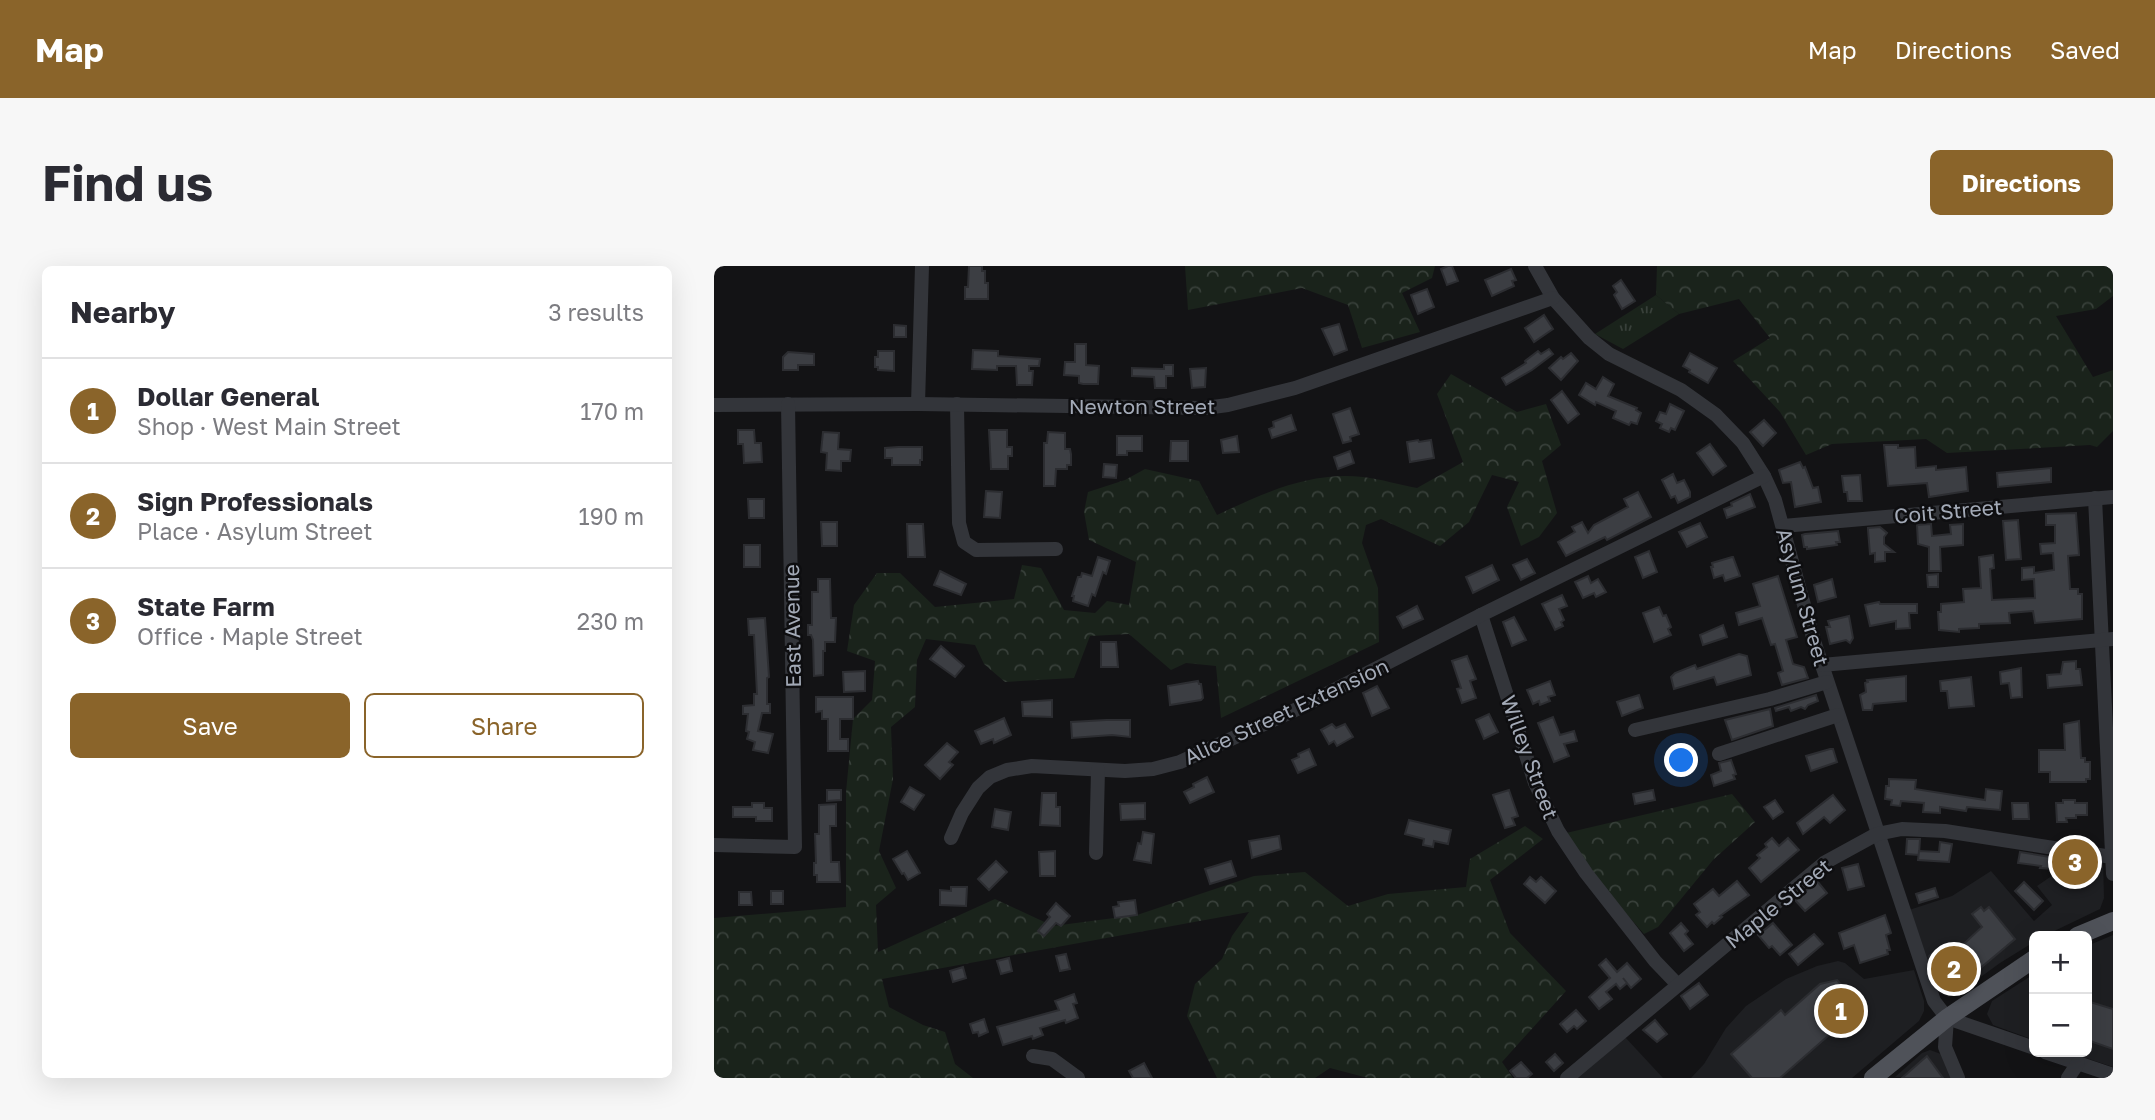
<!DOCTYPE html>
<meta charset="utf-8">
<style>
:root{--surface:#fff;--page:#f7f7f7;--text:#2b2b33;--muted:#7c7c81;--line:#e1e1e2;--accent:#8a642a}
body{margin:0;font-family:"Golos Text",sans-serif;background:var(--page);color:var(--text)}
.controls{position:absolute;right:21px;bottom:21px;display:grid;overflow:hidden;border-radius:10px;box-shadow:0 7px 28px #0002}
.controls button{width:63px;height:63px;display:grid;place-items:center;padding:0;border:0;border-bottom:2px solid var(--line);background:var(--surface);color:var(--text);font:35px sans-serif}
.you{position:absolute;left:968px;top:495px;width:24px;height:24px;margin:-18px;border:5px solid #fff;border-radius:50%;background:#1a73e8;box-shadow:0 0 0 10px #1a73e833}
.badge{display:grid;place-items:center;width:46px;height:46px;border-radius:50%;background:var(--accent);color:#fff;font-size:23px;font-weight:700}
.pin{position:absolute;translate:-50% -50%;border:4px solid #fff;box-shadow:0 2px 7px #0006}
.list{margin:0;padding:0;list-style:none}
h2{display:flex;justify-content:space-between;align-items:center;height:91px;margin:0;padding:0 28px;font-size:30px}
h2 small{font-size:23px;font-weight:400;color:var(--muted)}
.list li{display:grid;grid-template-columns:46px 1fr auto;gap:21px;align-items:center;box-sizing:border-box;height:105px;padding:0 28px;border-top:2px solid var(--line)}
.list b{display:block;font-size:26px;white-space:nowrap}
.list p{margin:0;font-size:23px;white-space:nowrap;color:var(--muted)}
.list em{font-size:23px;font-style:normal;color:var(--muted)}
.actions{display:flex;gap:14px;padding:21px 28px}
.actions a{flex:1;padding:16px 0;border:2px solid var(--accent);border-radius:10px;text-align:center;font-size:24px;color:var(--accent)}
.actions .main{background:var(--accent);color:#fff}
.map{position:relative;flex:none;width:1399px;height:812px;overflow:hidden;border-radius:10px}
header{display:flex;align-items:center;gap:42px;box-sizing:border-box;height:98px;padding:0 35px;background:var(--accent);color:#fff}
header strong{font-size:33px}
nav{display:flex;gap:38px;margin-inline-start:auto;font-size:24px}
.intro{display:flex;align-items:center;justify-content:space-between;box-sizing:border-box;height:168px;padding:0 42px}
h1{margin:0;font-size:49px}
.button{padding:18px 32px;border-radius:10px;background:var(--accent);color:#fff;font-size:24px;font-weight:700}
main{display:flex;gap:42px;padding:0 42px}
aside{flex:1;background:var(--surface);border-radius:10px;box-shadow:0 7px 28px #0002}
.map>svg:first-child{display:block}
.built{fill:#1e1f22}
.grass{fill:url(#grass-tufts)}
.forest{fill:url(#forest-crowns)}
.building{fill:#3c3e43;stroke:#2c2d31;stroke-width:2}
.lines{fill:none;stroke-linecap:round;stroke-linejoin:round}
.minor{stroke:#33353a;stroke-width:14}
.major{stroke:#4f5259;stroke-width:18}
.labels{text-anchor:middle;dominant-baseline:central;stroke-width:5;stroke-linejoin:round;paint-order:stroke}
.street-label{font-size:21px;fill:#a3aab7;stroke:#0e0e10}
</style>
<header>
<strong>Map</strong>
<nav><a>Map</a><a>Directions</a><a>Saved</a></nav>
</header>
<div class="intro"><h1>Find us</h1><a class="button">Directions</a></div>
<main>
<aside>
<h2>Nearby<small>3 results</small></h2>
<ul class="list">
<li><span class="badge">1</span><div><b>Dollar General</b><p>Shop · West Main Street</p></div><em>170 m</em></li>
<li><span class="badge">2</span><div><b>Sign Professionals</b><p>Place · Asylum Street</p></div><em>190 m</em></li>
<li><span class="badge">3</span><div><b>State Farm</b><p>Office · Maple Street</p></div><em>230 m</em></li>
</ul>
<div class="actions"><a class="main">Save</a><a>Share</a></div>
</aside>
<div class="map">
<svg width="1399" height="812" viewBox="0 0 1399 812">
<defs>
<pattern id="grass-tufts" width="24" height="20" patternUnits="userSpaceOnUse" patternTransform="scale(1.75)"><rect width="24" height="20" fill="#1a231b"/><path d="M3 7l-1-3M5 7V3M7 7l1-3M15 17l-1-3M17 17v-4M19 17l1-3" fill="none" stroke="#38403a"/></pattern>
<pattern id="forest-crowns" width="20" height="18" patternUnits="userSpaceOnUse" patternTransform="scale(1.75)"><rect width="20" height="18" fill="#1a231b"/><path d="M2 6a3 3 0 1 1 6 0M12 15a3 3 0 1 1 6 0" fill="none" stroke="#38403a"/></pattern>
</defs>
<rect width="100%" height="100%" fill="#131315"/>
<g class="built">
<path d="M1345,584L1389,593L1390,632L1386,643L1330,670H1320V676L1286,697L1242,729L1234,731L1225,727L1195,644L1238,630L1277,605L1320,655L1338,639L1323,620L1342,607Z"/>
<path d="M1399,669V801L1354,786H1373V680Z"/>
<path d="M1124,695L1131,697L1150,713L1200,704L1210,735V745L1205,755L1138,812H977L990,798L1012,762L1032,740L1072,713L1103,700Z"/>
<path d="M1320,708V774L1279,759L1273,748L1278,735Z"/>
<path d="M910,770L949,812H859Z"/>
<path d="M1216,784L1227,788L1237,812L1181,811L1208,787Z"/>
</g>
<path class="grass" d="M942,29L965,48L909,83L881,68Z"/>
<g class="forest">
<path d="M471,0H721L718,12L688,27L706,66L648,82L634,39L588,22L474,44Z"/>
<path d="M943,0H1399V30L1382,43L1342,50L1379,111L1399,104V165L1383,181L1376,179L1233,187L1212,173L1118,178L1092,189L1066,146L1019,95L1056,72L1025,33L965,48L942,29Z"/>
<path d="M737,108L803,146L832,138L847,179L828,195L843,247L825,271L807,280L793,241L805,216L778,209L755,256L726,280L667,253L652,259L648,277L664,322L665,376L507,452L502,400L472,397L457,404L415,368L376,370L360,412L291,416L270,398L261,379L212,373L203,394L201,441L177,461L179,513L165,585L182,622L162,639L164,686L281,633L339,660L423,649L540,610L591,606L634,640L674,628L752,621L756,593L811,560L829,573L776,614L796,667L852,725L788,796L799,812H654L616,802L601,812H503L473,750L481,718L508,693L518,670L535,646L168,713L175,741L209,759L231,766L241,798L259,812H0V652L132,641V526L139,453L158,434L161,395L133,385L140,339L163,307H186L221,341L300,333L308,299L327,302L350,344L381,347L393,335L415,339L422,296L375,274L370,246L374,226L411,214L431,203L485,215L503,249C550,227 596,205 649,211C667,213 686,219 703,222L749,196L723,128Z"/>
<path d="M1018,528L1041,556L999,594L944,661L930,668L883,614L848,568Z"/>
</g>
<g class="building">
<path d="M255,0H268V5H271V17H274V33H251V21H254Z"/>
<path d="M734,0H738L744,15L733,19L727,3Z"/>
<path d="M797,3L802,14L798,15L800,20L778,30L771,14Z"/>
<path d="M907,14L921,35L908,43L900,29L903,26L899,20Z"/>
<path d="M713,23L720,41L704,48L697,29Z"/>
<path d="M830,49L839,63L820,76L811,62Z"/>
<path d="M625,58L633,84L620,89L608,63Z"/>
<path d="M180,59L192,60V71H180Z"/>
<path d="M361,78H372V99L385,100L384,118H369L365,117V110L350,109L351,96H361Z"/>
<path d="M835,83L839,88L818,104L792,119L788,112L812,97L811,95L824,85L827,88Z"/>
<path d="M259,84L284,85V90L326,93L325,100H315V105H319L318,119H303L302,100H283V104L258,103Z"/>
<path d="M164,85H180V105L164,104V101H161V91H164Z"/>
<path d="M74,86L100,88V99H84V104H69V91Z"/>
<path d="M857,87L864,95L847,114L835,102L847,91L849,93Z"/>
<path d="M976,87L1003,102L994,117L975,106L976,104L969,100Z"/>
<path d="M450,99H459V110H452V122H441L440,111L418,110V102L450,103Z"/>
<path d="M492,102L491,121L478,122L476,103Z"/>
<path d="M889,111L900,118L894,130L923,142L922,144L927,147L923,158L917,156L915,159L899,152L902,145L882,136L881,139L865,129L872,117L882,123Z"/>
<path d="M848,125L865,148L854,157L837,134Z"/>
<path d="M956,138L970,145L961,164L957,162L955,166L946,162L948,158L942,155L946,146L952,148Z"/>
<path d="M636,142L645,168L636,171L637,175L629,177L619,148Z"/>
<path d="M577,149L582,164L558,172L555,163L560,161L559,156Z"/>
<path d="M1050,154L1062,167L1049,180L1036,166Z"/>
<path d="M24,164H40L41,177H47L48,196L30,197L29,178H24Z"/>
<path d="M275,164H293V181H298V190H294V203H277Z"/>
<path d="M109,166L125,167L124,183L137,184L136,195H127V205L112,204L113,187L107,186Z"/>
<path d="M334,166L351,167V183H356L357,188V199H353V203H342L341,220H330V177H333Z"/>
<path d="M403,170H428V185H413V189H403Z"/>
<path d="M523,170L525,186L509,187L507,174Z"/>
<path d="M704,174L705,176L717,174L720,192L696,196L693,176Z"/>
<path d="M457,175H474V195H456Z"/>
<path d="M996,178L1012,200L999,209L983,187Z"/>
<path d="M1170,179H1184V182L1201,181L1202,202L1222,200V204L1252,201L1254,225L1215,231L1213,217L1174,220Z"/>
<path d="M184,181H208V194H206V199H178V192H171V182Z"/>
<path d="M636,185L640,197L624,203L620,191Z"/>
<path d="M1086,196L1089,202L1091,201L1099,222L1104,221L1107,236L1081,241L1077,216L1069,217L1065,204Z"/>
<path d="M390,198L403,199L402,212L389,211Z"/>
<path d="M1337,202V216L1284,221L1283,207Z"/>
<path d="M959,208L963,217L970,214L976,226V231L964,237L961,230L957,232L948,214Z"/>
<path d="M1146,209L1148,235H1134L1133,226H1130L1128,210Z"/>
<path d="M272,225L288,226L286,252L270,251Z"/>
<path d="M924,226L937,251L893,274L891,271L852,290L844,276L861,266L858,261L868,256L874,267L880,259L914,241L910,233Z"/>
<path d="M1036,228L1041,241L1013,252L1010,243L1018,240L1017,237Z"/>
<path d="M34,233H50V252H35Z"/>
<path d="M1362,247L1365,289L1354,290L1356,323H1364V328H1368V353L1321,357L1319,345L1295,347L1296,357L1265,358V362L1245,363V366L1225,364L1224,346H1227V338L1250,336L1249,323L1267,322L1265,291L1279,289L1280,302L1276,303L1278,334L1321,332L1320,313L1308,314V302L1320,301V307L1340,304L1339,287L1327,288L1326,278L1341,277V259H1332V248Z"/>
<path d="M1304,254L1307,293L1292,294L1289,255Z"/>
<path d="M107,256H123V280H108Z"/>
<path d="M986,257L993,271L973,281L965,266Z"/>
<path d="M193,258H209L211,291H194Z"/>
<path d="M1217,258L1218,270L1237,268L1236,259L1249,258V279L1226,281L1227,305H1215V281L1204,278L1203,259Z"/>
<path d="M1166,261L1173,267L1170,271V278L1180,286H1171V295L1161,296V287L1156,288L1154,264V262Z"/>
<path d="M1124,265L1126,276H1122L1123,279L1093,283V281H1090L1088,269L1091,268Z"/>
<rect x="30" y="279" width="16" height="22"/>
<path d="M935,285L943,306L929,312L921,291Z"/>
<path d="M384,291L396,295L392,308L389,306L381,330L378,328L374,340L359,335L360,330H358L364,311H367L368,307L378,310Z"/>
<path d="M1018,291H1019L1026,310L1011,315L1009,309L1000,312L997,301H999L998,297Z"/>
<path d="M813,293L821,307L807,314L799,299Z"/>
<path d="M778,299L785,314L759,327L752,311Z"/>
<path d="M226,305L252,318L247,329L220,319Z"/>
<path d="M1224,308V321H1214L1213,309Z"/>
<path d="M874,310L877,317L884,313L892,326L882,331L880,327L869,332L861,316Z"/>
<path d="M1064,310L1083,371L1072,374L1079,398L1090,401L1094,412L1068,419L1064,407L1069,405L1061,378L1057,379L1048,352L1025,359L1022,347L1046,340L1039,318Z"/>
<path d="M104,313H116L117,352H122L121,376H111V385H109V409L100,410L99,374L97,369H94V359H98V326H104Z"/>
<path d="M1118,313L1122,331L1104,336L1100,319Z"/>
<path d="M848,329L853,340L845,343L850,354L847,356L849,360L841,364L828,338Z"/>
<path d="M1165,336L1166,338H1203V347H1195L1196,362L1182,363V355L1156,360L1151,339Z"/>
<path d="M703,340L709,353L689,362L683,351Z"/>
<path d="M945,341L949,350L952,349L957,361L954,363L957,369L940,376L929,347Z"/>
<path d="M1135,350L1139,372L1136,377L1132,374L1116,378L1112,361H1116L1114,355Z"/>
<path d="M800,351L812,374L798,380L789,356Z"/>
<path d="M51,352L55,411L53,412V438H56V447H48L44,465L59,468L54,487L39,484L41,476L33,473L35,466L32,465L34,448H29V440L40,439V428H43L40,369H35L34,353Z"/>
<path d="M1009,359L1013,371L989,379L986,369Z"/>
<path d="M387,376H402L404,401H387Z"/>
<path d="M227,380L250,400L241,411L216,393Z"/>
<path d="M1025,388L1033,390L1037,409L1003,419L1000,411L960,423L957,411L961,407L981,399L983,403Z"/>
<path d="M753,390L762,413L756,415L762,432L748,437L743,423L747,422L738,395Z"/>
<path d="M1362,395V403H1366L1368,419L1334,422L1333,409L1347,408L1349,396Z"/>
<path d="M1307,402L1308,431L1297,432L1295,417L1287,418L1286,406Z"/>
<path d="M151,405V425L130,426L129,406Z"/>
<path d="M1192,410V435L1159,438L1158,444H1149L1146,429L1152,426L1151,417L1154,416L1153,414Z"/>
<path d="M1257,411L1260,440L1235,442L1233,425H1227L1226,415Z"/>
<path d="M484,415L485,418H487L489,432L487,434L456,439L454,420Z"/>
<path d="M836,415L841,429L834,431L836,435L826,439L825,435L819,438L813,424Z"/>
<path d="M663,420L675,442L658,450L649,427Z"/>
<path d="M925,429L929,442L908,450L903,436Z"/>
<path d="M1102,429L1104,435L1094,439L1091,443L1087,441L1077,445L1075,441L1062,445L1061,442Z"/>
<path d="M102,431H139V453H126V473H134V485H114V453H108V445L102,446Z"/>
<path d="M338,434V451L309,450L308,436Z"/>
<path d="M1056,443L1059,460L1018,474L1011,454Z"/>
<path d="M775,448L784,466L770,473L762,454Z"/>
<path d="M839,451L846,469L860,465L863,475L850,478L855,490L840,496L824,457Z"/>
<path d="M290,452L297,469L280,477L279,473L267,478L261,465Z"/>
<path d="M392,454H416V471L398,469L358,472L357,456Z"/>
<path d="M1365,455L1367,492H1371V496H1376V513H1372V516H1336V506H1325V484H1351L1350,458Z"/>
<path d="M618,458L622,462L631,458L639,471L623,480L620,475L615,478L607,464Z"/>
<path d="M233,477L244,486L235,496L239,499L226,513L211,499Z"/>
<path d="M595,483L602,499L584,507L578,494L585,491L584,488Z"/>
<path d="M1116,483H1119L1123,496L1097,505L1092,490Z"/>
<path d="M1017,494L1022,508L1019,509L1021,513L1000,520L997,509L1007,505L1005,497Z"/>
<path d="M493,511L500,526L476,537L470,526L480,521L479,518Z"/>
<path d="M1175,513L1202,514L1201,523L1271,534L1272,523L1288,525L1286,544L1253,541L1252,545L1226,541V547L1209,546L1210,537L1187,535L1186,540L1177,539L1178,534L1171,533L1172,520H1175Z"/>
<path d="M196,521L210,529L200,544L187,536Z"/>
<path d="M113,524H127V534L113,535Z"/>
<path d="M795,524L804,550L798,552L801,559L791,562L779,529Z"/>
<path d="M939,524L941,534L921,538L919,528Z"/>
<path d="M328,527H342V541H346V560L326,559Z"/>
<path d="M1119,529L1131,544L1116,557L1110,551L1089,568L1083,557Z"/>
<path d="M1061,534L1069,546L1059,553L1050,541Z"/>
<path d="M1349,534H1361V537H1373V549H1362V552H1352L1353,556H1343L1342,537H1349Z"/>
<path d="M38,537H50V542H58V555H42V551H19V541H38Z"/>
<path d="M431,537V553L407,554L406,538Z"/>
<path d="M1298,537H1314L1315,553H1299Z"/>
<path d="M122,538V560H116L117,596H125L126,616H103V609H100V597H102L101,568H105V539Z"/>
<path d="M281,543L297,546L294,564L278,561Z"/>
<path d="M695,554L737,564L734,578L720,575L719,581L709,579L710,573L691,568Z"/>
<path d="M429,566L440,568L437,597L420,594L424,577L427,578Z"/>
<path d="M565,570L567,583L538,592L535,575Z"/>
<path d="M1058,572L1065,580L1074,572L1085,584L1047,616L1035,602L1046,592L1043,589L1053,581L1051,578Z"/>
<path d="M1193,573H1206L1205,589L1192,588Z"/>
<path d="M1226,576L1238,578L1235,596L1204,594L1205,585L1225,586Z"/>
<path d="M193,585L206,607L194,614L190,607L188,608L179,593Z"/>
<path d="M341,585V610H326L325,586Z"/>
<path d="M1306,586L1378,598V601L1372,605L1342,600L1340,603L1326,602L1327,600L1304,597Z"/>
<path d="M282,595L293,606L275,624L264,613Z"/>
<path d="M517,595L522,610L496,618L491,603Z"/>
<path d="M1144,598L1150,620L1134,624L1128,602Z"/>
<path d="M816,611L822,616L827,611L842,625L831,637L810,618Z"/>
<path d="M1023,615L1035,629L1006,650L1008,651L1000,658L998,656L993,661L982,649L986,646L980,638L999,623L1005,630Z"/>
<path d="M1103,615L1113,627L1091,645L1081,634Z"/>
<path d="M1310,616L1329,635L1320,644L1301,625Z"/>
<path d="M237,621H253L252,640L226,639V624L237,625Z"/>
<path d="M1221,622L1224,631L1205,637L1202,628Z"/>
<rect x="57" y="625" width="12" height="13"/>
<path d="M25,626H37L38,639H25Z"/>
<path d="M421,634L423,649L401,652L399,641L405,640L404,636Z"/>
<path d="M342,637L356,650L347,660L342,657L330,670L324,665L336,651L333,648Z"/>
<path d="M1267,641L1270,645L1275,641L1301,673L1239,725L1219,702L1215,690L1227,680L1233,686L1236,684L1239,688L1268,661L1258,648Z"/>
<path d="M1171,649L1177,667L1172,669L1176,684H1173L1174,688L1146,697L1140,679L1130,683L1125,667Z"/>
<path d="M967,657L974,665L971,668L979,678L970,685L956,667Z"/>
<path d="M1059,657L1078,679L1066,689L1058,680L1055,682L1044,669Z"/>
<path d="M1100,668L1109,678L1084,699L1075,688Z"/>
<path d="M352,688L356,703L346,705L342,690Z"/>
<path d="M295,692L298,705L287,708L283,695Z"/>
<path d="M892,693L903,706L913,697L927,713L917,722L909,712L913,717L906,723L902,718L892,726L898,733L885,743L875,731L896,712L885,699Z"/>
<path d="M249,701L252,712L239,716L236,705Z"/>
<path d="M1123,714L1147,741L1066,812H1038L1017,788L1067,744L1071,749L1106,718Z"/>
<path d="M985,717L994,729L976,743L967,730Z"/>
<path d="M360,728L363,737L359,738L364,752L352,757L351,754L326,762L329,769L319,773L318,770L289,779L283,761L345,744L341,735Z"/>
<path d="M1373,735L1399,743V783L1373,774Z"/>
<path d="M862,744L872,755L863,763L860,760L853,766L846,758Z"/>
<path d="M270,753L274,766L265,770L264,766L259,767L256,758Z"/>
<path d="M941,754L953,768L943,776L929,764Z"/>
<path d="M841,788L849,797L840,805L832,796Z"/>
<path d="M1213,790L1229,812H1188Z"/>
<path d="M807,796L818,808L813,812H802L796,805Z"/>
<path d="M430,797L438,812H419L415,805Z"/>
</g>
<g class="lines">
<g class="minor">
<path d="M821,0L839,32L875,72L895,88L967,124L1002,149L1029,177L1050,210L1061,234L1100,375L1220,735L1233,752L1320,782"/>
<path d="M204,138L208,0"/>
<path d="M243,138L245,257L250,276L262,284L342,283"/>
<path d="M0,139L204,138L491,142L514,139L581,122L839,32"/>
<path d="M1381,232L1399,608"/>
<path d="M1069,260L1399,231"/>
<path d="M767,349L821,517L844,565L872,607L941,695L964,719"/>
<path d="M1108,399L1399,373"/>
<path d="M921,464L1056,433L1113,416"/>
<path d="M1005,488L1124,449"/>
<path d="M237,572L248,547L264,522L276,511L293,504L318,500L411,505L439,503L466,496L579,445L767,349L1050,210"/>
<path d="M0,579L81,581L74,138"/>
<path d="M382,587L384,504"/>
<path d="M1233,752L1231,781L1244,812"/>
<path d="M1331,786L1399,809"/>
<path d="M319,790L338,793L364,812"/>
<path d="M853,812L1110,597L1163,568L1188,563L1231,565L1398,591"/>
<path d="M1354,812L1364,797"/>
</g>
<g class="major">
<path d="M1363,670L1399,655"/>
<path d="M1159,812L1233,752L1320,693"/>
</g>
</g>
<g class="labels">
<g class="street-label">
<text x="428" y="140">Newton Street</text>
<text transform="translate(1234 245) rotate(-5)">Coit Street</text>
<text transform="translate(1089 331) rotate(74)">Asylum Street</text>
<text transform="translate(78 360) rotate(-91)">East Avenue</text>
<text transform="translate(572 445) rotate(-25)">Alice Street Extension</text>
<text transform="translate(816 491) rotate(70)">Willey Street</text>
<text transform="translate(1064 637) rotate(-39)">Maple Street</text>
</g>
</g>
</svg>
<div class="controls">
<button>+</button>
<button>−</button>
</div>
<div class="you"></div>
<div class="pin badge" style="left:1127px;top:745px">1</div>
<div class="pin badge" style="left:1240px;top:703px">2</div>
<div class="pin badge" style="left:1361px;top:596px">3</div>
</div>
</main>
